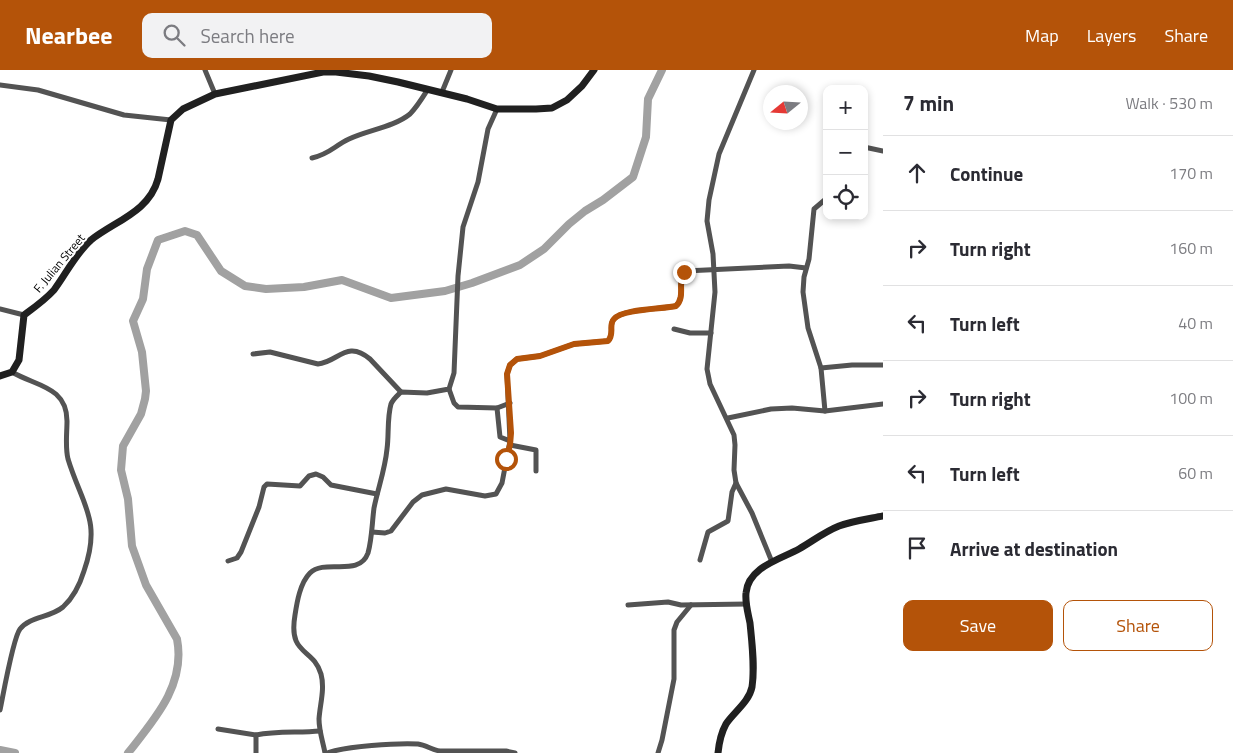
<!DOCTYPE html>
<meta charset="utf-8">
<style>
:root{--surface:#fff;--page:#f2f2f3;--text:#2b2b33;--muted:#7c7c81;--line:#e1e1e2;--accent:#b45309}
body{margin:0;font-family:"Titillium Web",sans-serif;background:var(--page);color:var(--text)}
.controls{position:absolute;right:15px;top:15px;display:grid;overflow:hidden;border-radius:10px;box-shadow:0 2px 8px #0003}
.controls button{width:45px;height:45px;display:grid;place-items:center;padding:0;border:0;border-bottom:1px solid var(--line);background:var(--surface);color:var(--text);font:25px sans-serif}
.compass{position:absolute;left:763px;top:15px;width:45px;height:45px;border-radius:50%;background:var(--surface);box-shadow:0 2px 8px #0003;rotate:252deg}
.stop{position:absolute;width:15px;height:15px;margin:-11px;border:4px solid #b45309;border-radius:50%;background:#fff}
.stop.end{background:#b45309;border-color:#fff;box-shadow:0 1px 5px #0008}
.list{margin:0;padding:0;list-style:none}
h2{display:flex;justify-content:space-between;align-items:center;height:65px;margin:0;padding:0 20px;font-size:21px}
h2 small{font-size:16px;font-weight:400;color:var(--muted)}
.list li{display:grid;grid-template-columns:32px 1fr auto;gap:15px;align-items:center;box-sizing:border-box;height:75px;padding:0 20px;border-top:1px solid var(--line)}
.list b{display:block;font-size:19px;white-space:nowrap}
.list em{font-size:16px;font-style:normal;color:var(--muted)}
.actions{display:flex;gap:10px;padding:15px 20px}
.actions a{flex:1;padding:11px 0;border:1px solid var(--accent);border-radius:10px;text-align:center;font-size:18px;color:var(--accent)}
.actions .main{background:var(--accent);color:#fff}
.icon{flex:none;width:28px;height:28px;fill:none;stroke:currentColor;stroke-width:2;stroke-linecap:round;stroke-linejoin:round}
.map{position:relative;flex:none;width:883px;height:683px;overflow:hidden}
header{display:flex;align-items:center;gap:30px;box-sizing:border-box;height:70px;padding:0 25px;background:var(--accent);color:#fff}
header strong{font-size:24px}
nav{display:flex;gap:28px;margin-inline-start:auto;font-size:18px}
.search{width:350px;height:45px;background:var(--page);display:flex;align-items:center;gap:12px;box-sizing:border-box;padding:0 18px;border-radius:10px;color:var(--muted);font-size:19px}
main{display:flex}
aside{flex:1;background:var(--surface)}
.map>svg:first-child{display:block}
.lines{fill:none;stroke-linecap:round;stroke-linejoin:round}
.river{stroke:#a1a1a1;stroke-width:8}
.street{stroke:#535353;stroke-width:5}
.secondary{stroke:#202020;stroke-width:7}
.route{stroke:#b45309;stroke-width:6}
.labels{text-anchor:middle;dominant-baseline:central;stroke-width:4;stroke-linejoin:round;paint-order:stroke}
.street-label{font-size:12px;fill:#000;stroke:#fff}
</style>
<header>
<strong>Nearbee</strong>
<div class="search"><svg class="icon" aria-label="search" viewBox="0 0 24 24"><circle cx="10" cy="10" r="6"/><path d="M15 15l6 6"/></svg>Search here</div>
<nav><a>Map</a><a>Layers</a><a>Share</a></nav>
</header>
<main>
<div class="map">
<svg width="883" height="683" viewBox="0 0 883 683">
<rect width="100%" height="100%" fill="#fff"/>
<g class="lines">
<g class="river">
<path d="M0,680L15,683"/>
<path d="M128,683C154,650 186,615 177,569L146,515L132,476L128,429L121,400L123,376L141,344L145,329L146,321L142,282L133,251L143,229L147,199L158,170L185,161L197,165L221,201L245,216L266,219L304,217L342,210L391,228L445,221L472,213L520,195L544,179L569,154L585,141L603,130L633,107L646,67L648,29L662,0"/>
</g>
<g class="street">
<path d="M205,0L215,24"/>
<path d="M754,0L719,84L709,130L707,151L713,184L715,222L707,299L710,314L734,365L735,375L734,400L736,413L752,443L772,492"/>
<path d="M0,15L38,20L124,45L171,50"/>
<path d="M442,22L451,0"/>
<path d="M864,77L883,81"/>
<path d="M312,88C330,84 334,76 349,69C368,60 394,57 410,44C417,37 423,27 428,19"/>
<path d="M0,239L24,245"/>
<path d="M674,259L690,263H711"/>
<path d="M253,284L270,282L318,294C338,292 347,269 370,289L401,322"/>
<path d="M821,298L852,295H883"/>
<path d="M497,338L510,333"/>
<path d="M825,341L821,298L808,258L803,222L804,207L809,189L814,139L827,128"/>
<path d="M728,348L771,339L792,338L825,341L883,334"/>
<path d="M510,371L507,304L510,295L517,289L540,286L574,274L608,271C615,264 608,255 614,249C622,239 663,239 676,236C684,228 680,216 681,206L685,201L789,196L806,198"/>
<path d="M510,375L536,380V401"/>
<path d="M372,462L385,463L391,461L413,432L422,425L446,419L485,426L496,424L502,413L510,371L500,367L497,338L458,337L454,333L449,319"/>
<path d="M700,490L708,462L728,451L732,422L736,413"/>
<path d="M228,491L237,488L241,482L259,437L264,417L267,414L300,416L309,406L316,404L323,407L331,415L377,424"/>
<path d="M628,535L668,532L681,535L747,534"/>
<path d="M0,640C3,626 13,568 20,559C30,546 50,548 63,537C73,528 80,514 84,501C102,450 82,435 68,389C65,377 67,363 67,351C67,316 35,316 12,302"/>
<path d="M218,659L256,665"/>
<path d="M256,683V665C277,661 299,663 320,661"/>
<path d="M325,683C323,672 319,661 319,649C320,634 325,619 321,604C313,577 288,586 295,545C297,532 300,513 310,503C325,488 359,508 368,483C372,469 372,453 374,438C378,418 385,400 387,379C389,365 387,348 391,334C393,329 397,326 401,322L427,323L449,319L454,303L458,206L463,157L478,112L488,59L497,39"/>
<path d="M327,683C347,676 396,673 418,674C426,675 432,680 440,681H506L515,683"/>
<path d="M658,683L662,670L674,609V560L677,552L691,535"/>
</g>
<g class="secondary">
<path d="M0,306L12,302L19,290L24,245C35,237 45,230 54,220C66,204 76,183 91,170C115,151 149,142 158,109L171,50L183,39L215,24L323,2H336L369,6L398,12L467,29L497,39H536L552,38L567,30L582,16L594,0"/>
<path d="M718,683C719,673 721,663 726,654C734,642 749,632 752,617C755,597 752,573 750,553C748,543 745,533 746,523C748,497 781,489 799,479C813,471 824,462 839,456C853,451 868,449 883,446"/>
</g>
</g>
<g class="lines">
<path class="route" d="M506,389L510,375L511,363L507,304L510,295L517,289L540,286L574,274L608,271C615,264 608,255 614,249C622,239 663,239 676,236C686,226 677,213 684,202"/>
</g>
<g class="labels">
<g class="street-label">
<text transform="translate(59 193) rotate(-50)">F. Julian Street</text>
</g>
</g>
</svg>
<div class="controls">
<button>+</button>
<button>−</button>
<button><svg class="icon" aria-label="locate" viewBox="0 0 24 24"><circle cx="12" cy="12" r="6"/><path d="M12 2v4M12 18v4M2 12h4M18 12h4"/></svg></button>
</div>
<svg class="compass" viewBox="-18 -18 36 36"><path d="M0-13l5 13h-10z" fill="#e53935"/><path d="M0 13l5-13h-10z" fill="#7c7c81"/></svg>
<div class="stop" style="left:506px;top:389px"></div>
<div class="stop end" style="left:684px;top:202px"></div>
</div>
<aside>
<h2>7 min<small>Walk · 530 m</small></h2>
<ul class="list">
<li><svg class="icon" aria-label="ahead" viewBox="0 0 24 24"><path d="M12 20V5M6 11l6-6 6 6"/></svg><div><b>Continue</b></div><em>170 m</em></li>
<li><svg class="icon" aria-label="right" viewBox="0 0 24 24"><path d="M7 20v-9h11M14 6l5 5-5 5"/></svg><div><b>Turn right</b></div><em>160 m</em></li>
<li><svg class="icon" aria-label="left" viewBox="0 0 24 24"><path d="M17 20v-9H6M10 6l-5 5 5 5"/></svg><div><b>Turn left</b></div><em>40 m</em></li>
<li><svg class="icon" aria-label="right" viewBox="0 0 24 24"><path d="M7 20v-9h11M14 6l5 5-5 5"/></svg><div><b>Turn right</b></div><em>100 m</em></li>
<li><svg class="icon" aria-label="left" viewBox="0 0 24 24"><path d="M17 20v-9H6M10 6l-5 5 5 5"/></svg><div><b>Turn left</b></div><em>60 m</em></li>
<li><svg class="icon" aria-label="arrive" viewBox="0 0 24 24"><path d="M6 21V4h12l-3 4 3 4H6"/></svg><div><b>Arrive at destination</b></div></li>
</ul>
<div class="actions"><a class="main">Save</a><a>Share</a></div>
</aside>
</main>
